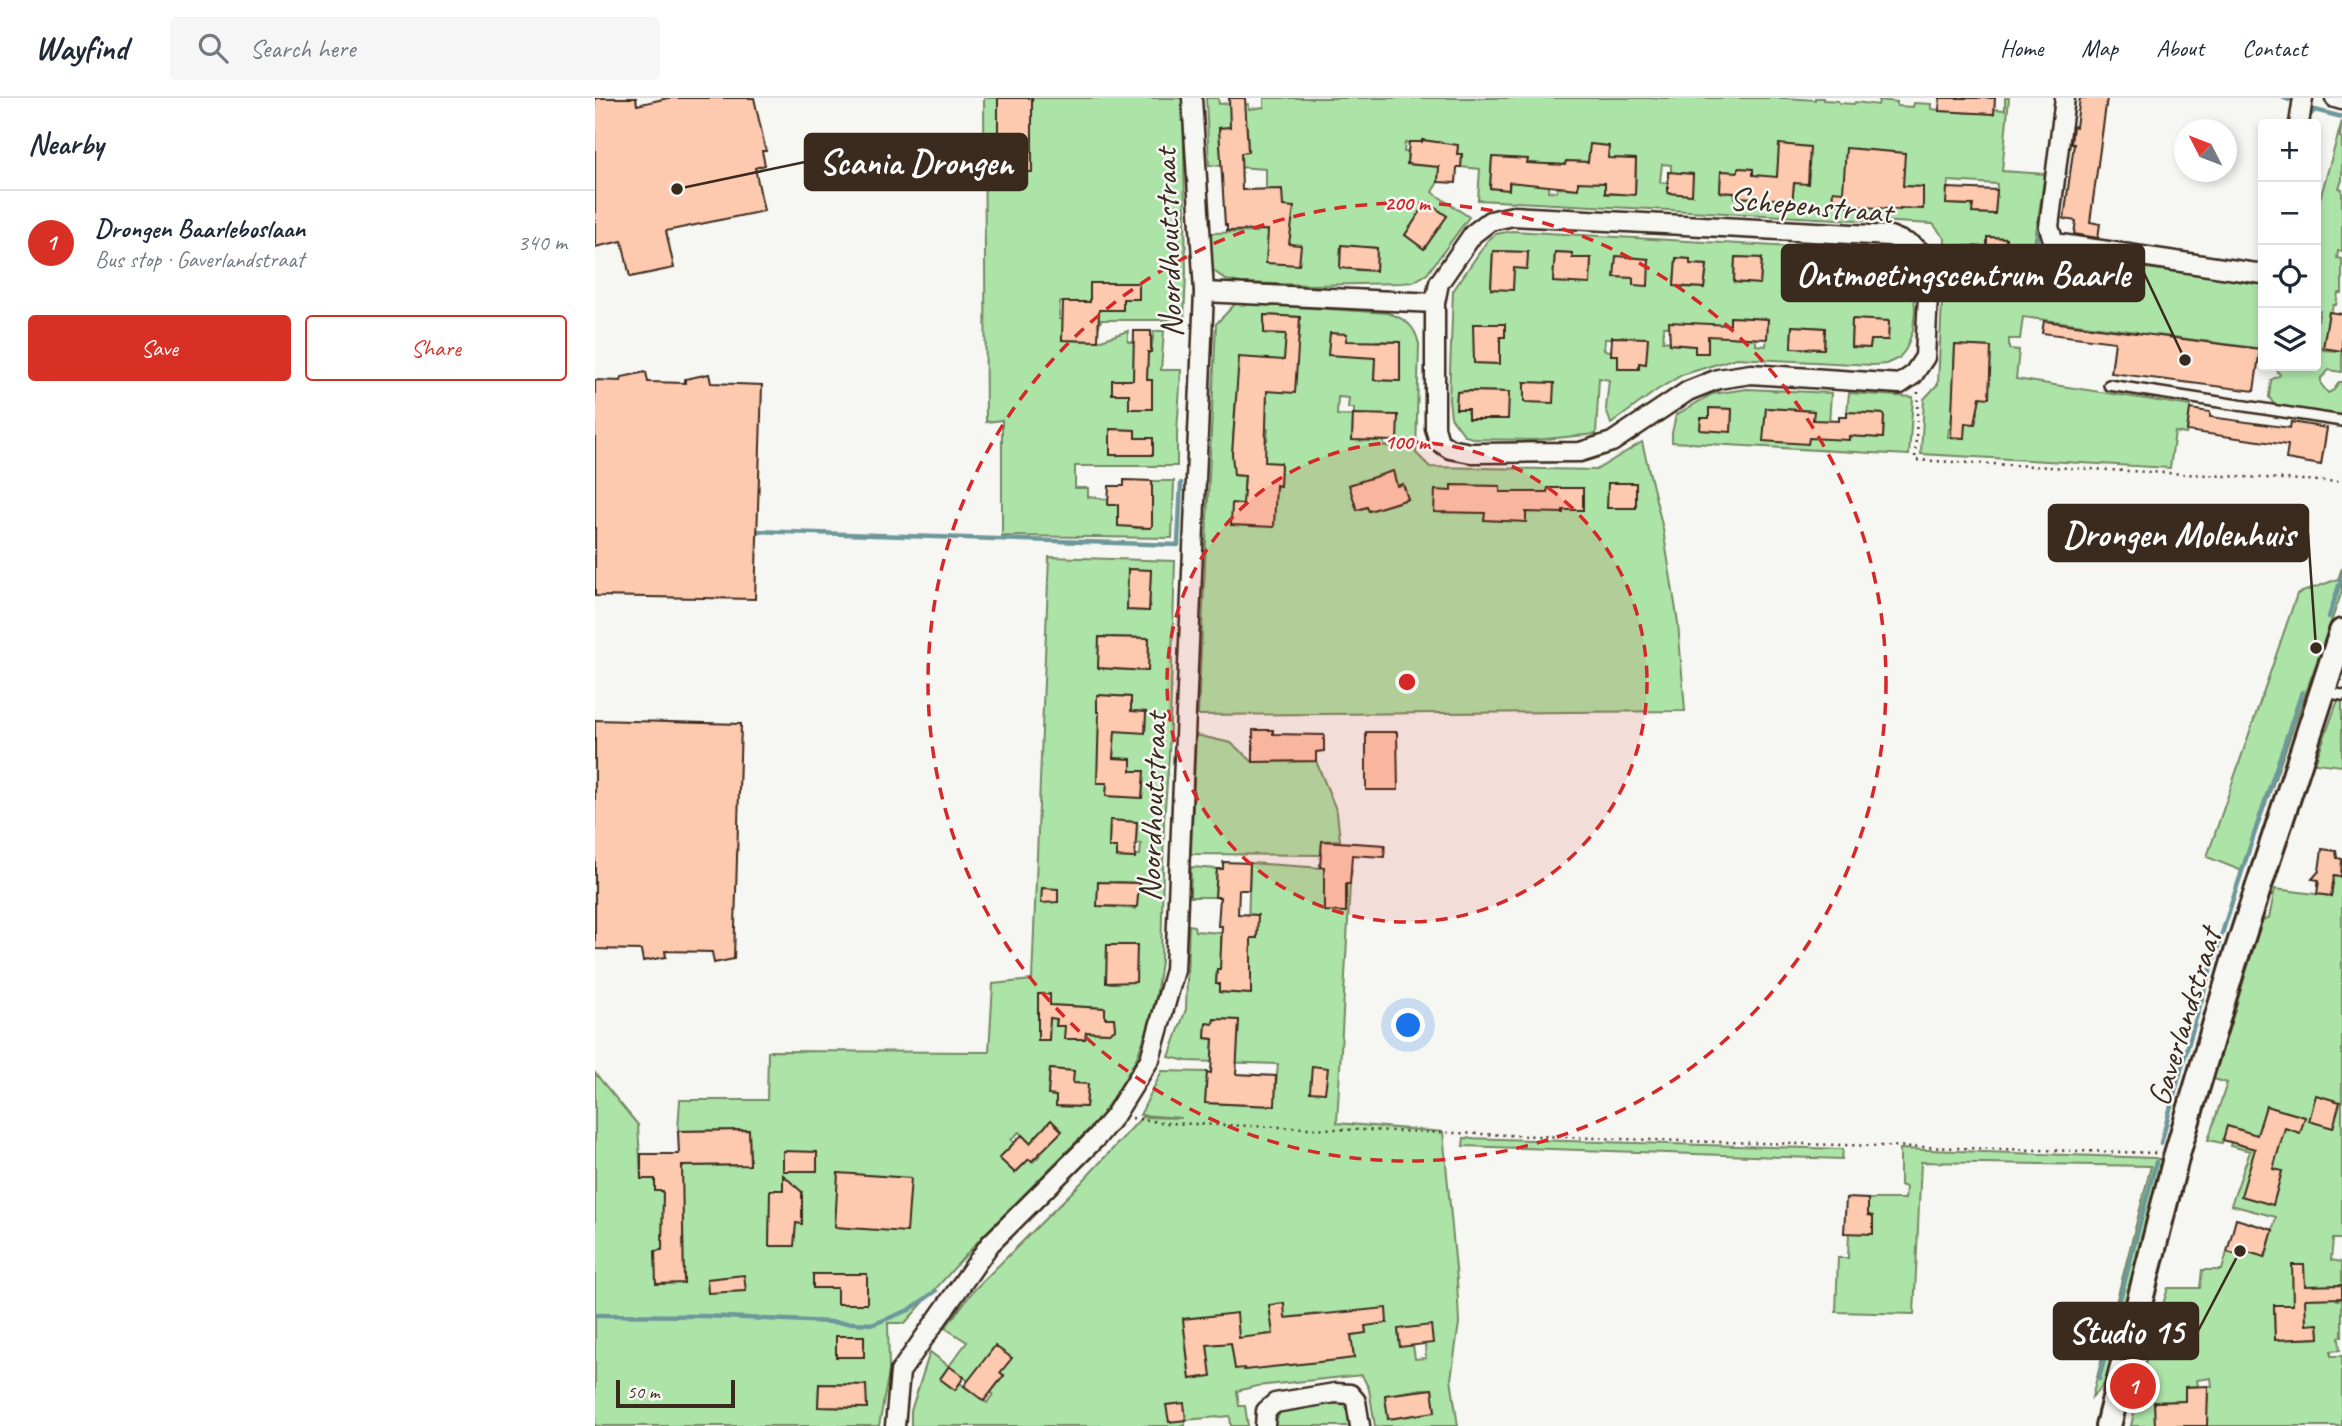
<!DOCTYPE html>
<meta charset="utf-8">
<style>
:root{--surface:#fff;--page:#f6f6f7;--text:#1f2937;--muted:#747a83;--line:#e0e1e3;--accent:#d93025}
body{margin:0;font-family:Caveat,sans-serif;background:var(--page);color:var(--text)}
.controls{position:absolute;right:21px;top:21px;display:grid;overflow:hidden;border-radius:7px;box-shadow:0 4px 10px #0003}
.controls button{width:63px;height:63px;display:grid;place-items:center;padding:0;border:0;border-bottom:2px solid var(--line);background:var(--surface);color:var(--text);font:35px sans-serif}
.compass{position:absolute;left:1579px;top:21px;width:63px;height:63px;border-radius:50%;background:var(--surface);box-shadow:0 4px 10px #0003;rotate:312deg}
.scale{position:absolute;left:21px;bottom:18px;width:119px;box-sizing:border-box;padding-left:7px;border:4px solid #3b2a1e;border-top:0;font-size:19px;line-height:24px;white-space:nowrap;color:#3b2a1e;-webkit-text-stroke:5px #f6f6f2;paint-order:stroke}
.you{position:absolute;left:814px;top:928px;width:24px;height:24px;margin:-18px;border:5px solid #fff;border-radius:50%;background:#1a73e8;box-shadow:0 0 0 10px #1a73e833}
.badge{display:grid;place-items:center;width:46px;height:46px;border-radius:50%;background:var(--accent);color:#fff;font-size:23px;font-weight:700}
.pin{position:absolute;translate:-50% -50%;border:4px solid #fff;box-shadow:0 2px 7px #0006}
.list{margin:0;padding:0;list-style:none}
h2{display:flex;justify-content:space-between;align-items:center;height:91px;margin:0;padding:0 28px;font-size:30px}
h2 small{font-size:23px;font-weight:400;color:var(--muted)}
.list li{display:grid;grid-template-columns:46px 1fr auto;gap:21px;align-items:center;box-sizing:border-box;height:105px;padding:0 28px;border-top:2px solid var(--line)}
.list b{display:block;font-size:26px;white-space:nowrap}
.list p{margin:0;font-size:23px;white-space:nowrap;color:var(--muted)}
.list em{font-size:23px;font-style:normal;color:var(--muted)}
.actions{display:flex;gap:14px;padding:21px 28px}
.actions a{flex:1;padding:16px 0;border:2px solid var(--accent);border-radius:7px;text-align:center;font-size:24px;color:var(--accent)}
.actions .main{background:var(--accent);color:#fff}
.icon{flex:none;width:38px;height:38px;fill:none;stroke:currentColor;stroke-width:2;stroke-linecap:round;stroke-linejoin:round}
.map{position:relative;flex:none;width:1747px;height:1328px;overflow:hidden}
header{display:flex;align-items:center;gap:42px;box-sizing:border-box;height:98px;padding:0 35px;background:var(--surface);border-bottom:2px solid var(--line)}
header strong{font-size:33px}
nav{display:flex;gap:38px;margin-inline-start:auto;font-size:24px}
.search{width:490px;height:63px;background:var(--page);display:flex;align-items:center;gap:18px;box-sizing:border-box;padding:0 24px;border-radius:7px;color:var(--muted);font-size:26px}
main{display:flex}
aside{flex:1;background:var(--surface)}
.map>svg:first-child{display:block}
.green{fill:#ace4a8;stroke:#748763;stroke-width:2;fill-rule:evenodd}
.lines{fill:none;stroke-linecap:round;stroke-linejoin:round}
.stream{stroke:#6e979a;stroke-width:4.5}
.building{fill:#fecaaf;stroke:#3b2a1e;stroke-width:2}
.service-casing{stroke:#3b2a1e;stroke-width:14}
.minor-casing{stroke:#3b2a1e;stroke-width:23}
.secondary-casing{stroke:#3b2a1e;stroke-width:30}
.path{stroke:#3b2a1e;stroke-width:2.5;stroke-dasharray:2 5;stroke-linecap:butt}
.service{stroke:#f6f6f2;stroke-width:9}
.minor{stroke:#f6f6f2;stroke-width:18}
.secondary{stroke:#f6f6f2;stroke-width:24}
.ring{fill:none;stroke:#d62828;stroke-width:3.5;stroke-dasharray:12 9}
.labels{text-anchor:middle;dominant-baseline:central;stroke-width:5;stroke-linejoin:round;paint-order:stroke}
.street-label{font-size:33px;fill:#3b2a1e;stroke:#f6f6f2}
.centre{fill:#d62828;stroke:#f6f6f2;stroke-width:3.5}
.ring-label{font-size:21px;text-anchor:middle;font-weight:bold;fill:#d62828;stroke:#f6f6f2;stroke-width:5;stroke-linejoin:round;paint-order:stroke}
.leader{fill:none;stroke:#3b2a1e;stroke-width:2.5}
.callout-dot{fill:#3b2a1e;stroke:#f6f6f2;stroke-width:2.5}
.callout{fill:#3b2a1e;stroke:#3b2a1e;stroke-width:2.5}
.callout-label{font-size:35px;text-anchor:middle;font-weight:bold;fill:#fff}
</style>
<header>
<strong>Wayfind</strong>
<div class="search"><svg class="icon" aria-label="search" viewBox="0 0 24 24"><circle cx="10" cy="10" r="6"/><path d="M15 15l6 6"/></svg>Search here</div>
<nav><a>Home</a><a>Map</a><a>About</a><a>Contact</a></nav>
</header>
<main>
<aside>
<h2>Nearby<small></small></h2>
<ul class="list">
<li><span class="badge">1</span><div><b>Drongen Baarleboslaan</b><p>Bus stop · Gaverlandstraat</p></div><em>340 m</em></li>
</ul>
<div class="actions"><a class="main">Save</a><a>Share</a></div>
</aside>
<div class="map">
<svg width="1747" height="1328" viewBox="0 0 1747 1328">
<rect width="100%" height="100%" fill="#f6f6f2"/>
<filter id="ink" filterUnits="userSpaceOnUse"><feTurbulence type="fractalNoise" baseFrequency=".0143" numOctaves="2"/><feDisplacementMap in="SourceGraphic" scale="14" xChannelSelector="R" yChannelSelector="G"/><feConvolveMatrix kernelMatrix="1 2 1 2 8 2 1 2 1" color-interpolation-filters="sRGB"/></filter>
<g filter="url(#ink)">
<g class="green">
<path d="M389,0H588L591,175L589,222H506L504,228L468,227L467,242L503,243L533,233V244H539V264L556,254L559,233H569L566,272H586L582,335V368H480V390H493V399C519,399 528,408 540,430H555L557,427V383H579L577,440L407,438V322L391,324ZM496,185H544L543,201H528V212H503V221H464L465,204H482V210H495ZM515,331L539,332L540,340H558V357H515Z"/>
<path d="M611,0H623L624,6L634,5L635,8L654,6V11L669,9V0H1190L1220,2V0H1228V2L1243,3L1244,5L1259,6L1260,4L1283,7L1284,2L1302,4V8L1318,9L1319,5L1336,6V11L1374,15L1375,12L1398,16L1399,11L1410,12V0H1414L1407,73L1450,76L1438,155L1460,158L1458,174L1496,179L1499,164L1668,184V251L1564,237L1560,259L1540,256L1543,234L1428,219L1425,241H1414V251L1424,252L1421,281L1596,308L1591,336L1580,334L1575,370L1326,356L1329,301L1343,286L1350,141L1338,126L883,102L885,71L866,69L867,57L862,56L863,47L828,42L827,44L810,45L809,54H813L812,66L825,67L826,62L848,63L847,67L845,68L843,84L837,94L874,119L832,176L818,184L806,185L720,187L646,185L631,182L619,173L615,165V135L661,134V120H650L647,102L687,99V92H671V71L614,67ZM652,29L653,54L626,55L624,30ZM897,59L932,62L931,85L915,84L914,92L895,90ZM1020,60L1041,61L1040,96H1010L1011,80H1019ZM971,63L992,64L991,84H983V91L962,90V94L953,93L955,66L970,67ZM1067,66L1076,67V75L1098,76L1096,97L1073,95V85L1065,84ZM1183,67L1214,69L1213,85H1199L1197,106L1180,105ZM1144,70L1158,71L1157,100L1141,99L1140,95L1125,94L1126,73L1143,74ZM1253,71L1268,72L1267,95L1274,96L1273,109L1238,106V94H1252V87H1249ZM1297,83H1308V88L1328,89L1327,110L1296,111ZM1353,83L1402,86L1400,116L1378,115V107L1352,106ZM832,104L852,118L829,150L810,137ZM1392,139L1411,140V151L1404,152L1403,176L1380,175V169L1363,168L1364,148L1392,149ZM746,148L782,150L781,173L761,172V167H757L756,170L745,169ZM1360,248L1396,249L1395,273L1370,272V270L1359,269ZM1359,290L1382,291L1383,316H1381L1380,326L1370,325L1368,340L1353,339L1354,331H1356Z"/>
<path d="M1747,23L1745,39L1747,40V82L1744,90L1747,91V154L1743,153L1742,160L1747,161V195H1743L1741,207H1738L1736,215H1734L1728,252L1747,253V274L1734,272L1726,280V286L1733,295L1739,292L1744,284H1747V318L1681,309L1674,299L1676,282L1685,277L1679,268H1721V222H1723L1725,213L1721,212V115Z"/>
<path d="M917,133L1287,154L1304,161L1318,179L1320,213L1318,232L1311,251L1304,260L1291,266L1278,267L1141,260L1087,277L1062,292L1016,326L1011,311L1014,282L1004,280L1001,336L940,342L881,341L870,338L856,319L854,301L858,193L893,142L901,136ZM898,153L933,154L932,171L919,170L896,191ZM960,154L977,155V160L996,161L995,185L958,184ZM1140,159L1167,160L1165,186L1139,184ZM1081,160L1095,161V166L1112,167L1109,190L1084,189L1079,185ZM1221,164L1244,166V171H1235L1234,193L1199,191L1200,167L1220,168ZM1260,168L1271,169V174L1301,177L1299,198L1258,196ZM1135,219L1173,221L1171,248L1161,247V241L1134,239ZM1257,222L1294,223L1293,242H1276L1275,250L1256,249ZM879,226L910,227L905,239L904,266L880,265ZM1114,226L1112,255H1100V248L1076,246L1075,244L1068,243L1069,229ZM1197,228L1230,230L1229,251L1196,249ZM1017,239H1032L1045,245L1044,271H1023V257H1016V253L1009,252L1010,241H1017ZM874,293L913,294V321H873V311H861L862,294Z"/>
<path d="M641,205L793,215C811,221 820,228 824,246L821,355L835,369L1001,372L1047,344L1068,431L1083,525L1090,613L603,617L621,226ZM669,217L705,219L704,241L691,240V236L669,235ZM781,243L805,244V283L779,282ZM743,299L754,300L753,310H759V316L802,343H800L799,348H789V343L757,342L758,318L742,317ZM641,300L672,302L671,314L666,330L673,331L672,343L638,341ZM686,365L685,387L681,389L649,386L650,378L639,377V371ZM798,374L802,388L808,386L813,401L774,413L772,409L762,412L755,387ZM1013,385H1041V410H1013ZM890,388H905V394H931L930,423L890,422ZM953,390H988L968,412L952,414Z"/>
<path d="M1152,291L1236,295L1233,341H1254V338L1288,340L1289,316L1252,314L1254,295L1318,299L1314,357L1077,344V335L1081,317L1117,296ZM1115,310L1137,311L1136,333L1105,332L1106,320H1114ZM1171,310L1218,313L1217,337L1169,335Z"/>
<path d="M454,459L580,463L574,658L569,723L566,863L561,899L552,932L542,959L530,981L503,1022L386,1140L310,1225H293L294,1273L284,1328H0V975L43,1027L46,1081H60V1093H68L84,1068L155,1067L154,1032L83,1033L85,1002H172L173,953L394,954L398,886L437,882ZM534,471L556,473L554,513L532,512ZM517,539L554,540L553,573L516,571ZM503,597L536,599L535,616L540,613L551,614L550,634L520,633L504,614H502ZM504,660L536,661V673L548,689L547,700L511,698L512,685L502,684ZM515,723L542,724L541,745L546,746L545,757H540V760L522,759V749L514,748ZM522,784L544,785L541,811L503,808ZM471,908L510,910V920H518L520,931L515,935L491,934L490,941L470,940V928H461L462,913ZM455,971L478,973V985L493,986L491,1009L461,1008V998L453,997ZM424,1034L446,1056L438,1064L434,1061L420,1075L419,1045L416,1042ZM218,1176H271L272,1206L242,1190H219ZM241,1238H269V1259H241ZM236,1286L271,1287L270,1310L223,1309L224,1287Z"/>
<path d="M1747,470V493L1647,773L1612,759L1702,496L1743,481Z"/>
<path d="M1747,591V668L1720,665Z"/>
<path d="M601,637L636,645L658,664L721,663L742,714L745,742L727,743L726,757L596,756Z"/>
<path d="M655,765L757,772L755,781L742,780L751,793V786H755L742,1025L848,1034L862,1182L864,1225L856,1281L863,1328H780L774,1291L767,1277L662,1288L642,1293L644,1308H650L653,1328H636L635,1318L590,1322V1328H316V1313L335,1254L354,1268L372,1244L350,1230L379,1192L486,1085L547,1019L587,1020L545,1017L567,973L612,974L611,1005L679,1008L683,966L592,963L574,959L591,911L594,827L599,828L600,833L626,835V849L653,829ZM622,871L656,874L655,896L624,894V886L621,885ZM619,921L643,922L642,956H617L618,941L610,940L611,926H618ZM768,1213L771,1235L756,1237L759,1260L743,1262L738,1217ZM721,1216L724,1239L720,1264L695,1267L689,1220ZM588,1221L612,1247L615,1278L595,1281ZM836,1228L830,1246L831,1260L820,1261L818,1247L805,1248L803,1232ZM673,1236L678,1268L649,1272L663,1238ZM400,1248L416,1260L405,1275L409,1278L396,1294L398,1296L392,1305L365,1285L360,1291L345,1280L354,1269L374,1283ZM827,1291H837L840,1314L793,1320L790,1297Z"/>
<path d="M596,769L622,771L620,799H595Z"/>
<path d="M1747,771V1141H1738L1736,1162L1747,1164V1187L1742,1202H1747V1238L1744,1239L1745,1252L1736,1253V1258H1747V1328H1599L1607,1304L1613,1303V1288H1617L1616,1280L1602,1282L1603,1288L1591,1289L1590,1303L1560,1304V1328H1536L1552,1258L1573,1190H1605L1607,1172H1627L1632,1154L1651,1159L1653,1154L1671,1159L1681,1119L1636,1107L1655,1053L1635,1048L1636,1044L1642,1046L1646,1032L1632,1028L1627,1045L1613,1042L1632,985L1619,981L1667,822L1674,820L1680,791L1736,798L1737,791L1723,788V782L1737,784L1738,778L1746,779ZM1671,1008L1709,1019L1705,1034L1690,1030L1661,1042ZM1656,1065L1687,1073L1678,1106ZM1693,1207V1209L1710,1208L1711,1227H1723L1724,1240L1680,1242L1679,1208Z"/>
<path d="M869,1040L1248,1051L1247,1061L868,1048Z"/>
<path d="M1305,1051L1560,1060L1567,1062L1568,1066L1515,1271L1510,1286L1497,1299L1556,1068L1326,1064L1319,1216L1241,1214L1243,1160H1253L1254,1135H1278V1118L1273,1117V1101H1310L1311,1089L1305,1087Z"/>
<path d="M740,1304L751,1307L755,1328H679L685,1314L693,1310Z"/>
</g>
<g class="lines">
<g class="stream">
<path d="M1689,0L1694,2"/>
<path d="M1713,26L1714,18L1720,12L1747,19"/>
<path d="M1443,141L1446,125"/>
<path d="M158,433L583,447L586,385"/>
<path d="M1734,519L1747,478"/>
<path d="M1566,1045C1606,892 1656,744 1707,594"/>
<path d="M0,1217L108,1218L279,1226L314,1212L341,1193"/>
<path d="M1504,1281L1561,1064"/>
</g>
</g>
<g class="building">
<path d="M0,0H41L42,7L73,0H159L171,53H167L170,67L160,70L169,113L71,133L79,170L35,179L27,143L0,149Z"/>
<rect x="403" y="0" width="34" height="74"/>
<path d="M634,0H650L653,54L646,55L647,92L687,91L688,108L699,109L694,146L706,147L704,167L671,165L673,132L632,133V127H630L624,30L635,29Z"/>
<path d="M1345,0H1400L1399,16L1344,13Z"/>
<path d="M1485,0H1512L1495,124L1505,126L1503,140L1479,136L1481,123L1469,121L1479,46H1476L1478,28L1481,29Z"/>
<path d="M827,42L863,47L862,56H867L866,69H862L861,85L843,84L844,69L812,66L814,44H827Z"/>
<path d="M995,46L1014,48L1013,60L1041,61L1040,97L1010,95V85L983,84V91L914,84V92L895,90L897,59L933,61L932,65L970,67L971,63L993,64Z"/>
<path d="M1184,46L1215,49L1213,86L1199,85L1197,106L1180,105V101L1140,99V95L1125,94L1126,73L1143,74V70L1158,71V77L1182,79Z"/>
<path d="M1251,50L1310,55L1308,88L1328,89V111L1305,110V112L1237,106L1238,93L1248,94Z"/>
<path d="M1073,74L1098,76L1097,97L1073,95Z"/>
<path d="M1352,90L1402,92L1400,116L1377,115L1378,107L1351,106Z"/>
<path d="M832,104L852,118L829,151L810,137Z"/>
<path d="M1392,139L1411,140L1409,174H1403V176L1380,175V169L1363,168L1364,148L1392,149Z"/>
<path d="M746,147L782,150L781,173L745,170Z"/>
<path d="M898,153L933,154L932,171L919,170L918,192L896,191Z"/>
<path d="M960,154L977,155V160H996L995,186L958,184Z"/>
<path d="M1021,158L1054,161L1053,188L1038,187V180L1019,179Z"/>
<path d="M1140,159L1167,160L1165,186L1139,184Z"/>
<path d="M1081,160L1095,161V166L1112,167L1109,190L1079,188Z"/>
<path d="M495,185H544V201H528V212H504L503,243L467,242L468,204H495Z"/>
<path d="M1734,214L1747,216V253L1728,250Z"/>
<path d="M669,217L705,219L700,295L672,293L670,364L686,365L685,388L681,387L679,429L636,427L637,405L648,406L650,378L639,377L637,356L644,259L689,262L691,236L669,235Z"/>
<path d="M1135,219L1173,221L1172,241L1113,238V255H1100V248L1075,246L1074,224L1135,227Z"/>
<path d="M1257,221L1294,223L1293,242H1276L1275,250L1256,249Z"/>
<path d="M1449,223L1665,251L1659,293L1516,275L1520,244L1447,235Z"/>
<path d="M878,226H910V239H905V266L879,265Z"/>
<path d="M1197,228L1230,230L1229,251L1196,250Z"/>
<path d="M539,233H556V254H553L552,282H557V311H534V296H517V282H538Z"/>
<path d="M735,235L752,236L751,243L805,244V283L779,282L780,260L733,257Z"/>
<path d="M1017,239L1053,240L1051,266L1044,265V271H1023V257H1016Z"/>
<path d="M1360,247L1396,249L1394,300L1385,299L1380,326L1370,325L1369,340L1356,339Z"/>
<path d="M51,274L53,284L90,285V281L114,276L116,285L167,287L160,501L0,498V282L26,283L27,279Z"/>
<path d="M929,284L959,285L958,305L929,304Z"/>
<path d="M873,293L914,294L913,321H873V311H861L862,294Z"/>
<path d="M1114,310L1137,311L1136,334L1105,332L1106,320H1114Z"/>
<path d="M1171,310L1219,313L1218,322L1244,323V319H1252V314L1289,316L1288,340L1254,338V342L1214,340L1213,346L1168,343Z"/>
<path d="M1595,311L1615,314V319L1695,330L1696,324L1732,330L1726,367L1691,361L1693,347L1592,333Z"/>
<path d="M758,316L803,317L802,343L757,342Z"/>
<path d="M515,331L540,332V340H558V357H515Z"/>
<path d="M798,373L802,388L808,386L813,401L774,413L772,409L762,412L754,387Z"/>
<path d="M529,382L557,383V428L555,430L523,428V407H513L514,388H529Z"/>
<path d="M1013,385H1041V410H1012Z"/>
<path d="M856,387L905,388V394H952L953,390H988V412H968V415L931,414V424L889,422L890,415L839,414L840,392L856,393Z"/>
<path d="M533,471L556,472L554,513L532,512Z"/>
<path d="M504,539L554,540L553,573L503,570Z"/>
<path d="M502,597L536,599V613L551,614L550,635L520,633L518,660L536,661V673H549L547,700L511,698L512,685H502L504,614H502Z"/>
<path d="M0,622L146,626L139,861L119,865L117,854L70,853L71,859L48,863L46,852L0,851Z"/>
<path d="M658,632H678V636L729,637V653L721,654V663L658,664Z"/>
<path d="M771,634H802L803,692H771Z"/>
<path d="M515,722L542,724L540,760L522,759V749H514Z"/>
<path d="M727,743L790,747L789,759L757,757L755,786H751V814L729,813V769H725Z"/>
<path d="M1727,751L1741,753L1742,760L1747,761L1746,779L1739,778L1736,798L1722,796L1724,782L1717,781L1724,773Z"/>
<path d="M628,764L655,765L654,792H644L643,816L663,817L662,840H656V896L624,894V886H621L622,871H625L627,828H623L625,799H620L622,771H628Z"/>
<path d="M503,784L544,785L542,809L502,808Z"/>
<path d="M447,790L463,791V804L446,805Z"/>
<path d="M512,847H542L541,884L511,885Z"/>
<path d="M443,896H455V907L510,910V920H519L520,931L514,935L491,934L490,941H469L470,928H461L462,921L455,920L454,942H443Z"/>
<path d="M619,921L644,922L641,976L681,978L680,1008L610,1005L612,974L616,975L618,941L610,940L611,925L618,926Z"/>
<path d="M717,968L733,970L730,995L715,994Z"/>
<path d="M455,971L479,973L478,985L493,986L491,1009L461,1008V998L453,997Z"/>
<path d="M1721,997L1745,1004L1738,1030L1714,1023Z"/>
<path d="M1671,1008L1710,1019L1705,1035L1690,1030L1678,1071L1687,1073L1678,1107L1646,1098L1660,1051L1628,1042L1632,1028L1662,1037Z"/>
<path d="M456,1022L467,1033L437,1063L434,1061L420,1075L404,1060L427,1037L435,1045Z"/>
<path d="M154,1032L155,1067L87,1068L89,1185L61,1186L60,1153L67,1152L68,1093H60V1081H46V1056H84L83,1033Z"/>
<path d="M188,1053L222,1054V1073H188Z"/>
<path d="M243,1075L316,1080L312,1134L240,1129Z"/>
<path d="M188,1077L207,1094V1126L201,1125L199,1148H174L175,1092H188Z"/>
<path d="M1251,1100L1273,1101V1117L1278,1118V1136L1249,1135Z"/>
<path d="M1641,1121L1678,1132L1670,1159L1653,1154L1652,1159L1632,1154Z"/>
<path d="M1697,1167H1709L1710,1188L1747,1187V1200L1710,1201L1711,1227L1723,1226L1724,1240L1680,1242L1679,1207H1698Z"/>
<path d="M218,1176H272V1206H242V1190H218Z"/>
<path d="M149,1177L151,1193L113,1195L112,1181Z"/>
<path d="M689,1205L690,1220L791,1210L792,1225L770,1228L771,1235L756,1237L759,1260L743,1262L649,1272V1270L640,1271L636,1245L612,1247L616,1278L595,1281L588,1221L642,1215L644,1240L678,1236L674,1207Z"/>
<path d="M836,1227L838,1245L805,1249L803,1231Z"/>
<rect x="241" y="1238" width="28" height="21"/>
<path d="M400,1248L417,1260L405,1275L409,1277L389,1303L369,1288Z"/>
<path d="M354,1268L369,1279L360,1292L345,1281Z"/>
<path d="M224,1286L271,1287L272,1310L223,1309Z"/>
<path d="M1613,1288L1612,1328H1560L1559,1304L1590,1303V1289Z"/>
<path d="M837,1291L840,1314L793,1321L790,1297Z"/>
<path d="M589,1305L591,1322L574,1324L571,1307Z"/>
</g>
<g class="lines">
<defs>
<g id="service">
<path d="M1514,287L1747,323"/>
<path d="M1729,594L1747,597"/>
</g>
<g id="minor">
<path d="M1470,0L1454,129L1459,145L1668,176"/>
<path d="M1740,0L1747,2"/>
<path d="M1704,26L1708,0"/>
<path d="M609,194L840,205L844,185L878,136L895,123L918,118L1295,138L1317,147L1332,159L1334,176L1330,259L1318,277L1305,286L1156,276L1123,281L1093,293L1017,344L985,354L876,355L855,351L844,344L840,330V205"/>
<path d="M300,1328L305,1274L395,1146L502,1039L520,1017L555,961L580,872L609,194L597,0"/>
<path d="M670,1328L671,1313L680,1305L740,1295L755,1296L761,1303L765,1328"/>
</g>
<path id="secondary" d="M1513,1328L1582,1056L1638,867L1747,534"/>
</defs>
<use href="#service" class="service-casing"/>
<use href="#minor" class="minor-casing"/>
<use href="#secondary" class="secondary-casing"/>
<g class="path">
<path d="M1323,294L1320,362L1747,384"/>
<path d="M537,1020L570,1025L1087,1043L1562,1055"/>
</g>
<use href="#service" class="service"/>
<use href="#minor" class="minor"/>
<use href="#secondary" class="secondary"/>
</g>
</g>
<circle cx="812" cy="584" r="240" fill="#d62828" fill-opacity=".12"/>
<g class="ring">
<circle cx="812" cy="584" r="240"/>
<circle cx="812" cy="584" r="479"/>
</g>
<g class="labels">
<g class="street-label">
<text transform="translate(1216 107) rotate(5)">Schepenstraat</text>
<text transform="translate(573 145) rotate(-92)">Noordhoutstraat</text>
<text transform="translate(557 709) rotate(-88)">Noordhoutstraat</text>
<text transform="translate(1589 919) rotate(-73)">Gaverlandstraat</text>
</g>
</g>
<circle cx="812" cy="584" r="10" class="centre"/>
<g class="ring-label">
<text x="812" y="112">200 m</text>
<text x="812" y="351">100 m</text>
</g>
<path class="leader" d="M82 91L210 64M1590 262L1549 175M1721 550L1713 435M1645 1153L1603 1233"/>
<g class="callout-dot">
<circle cx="82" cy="91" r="7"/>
<circle cx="1590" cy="262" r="7"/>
<circle cx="1721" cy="550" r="7"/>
<circle cx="1645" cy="1153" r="7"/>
</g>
<g class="callout">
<rect x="210" y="36" width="222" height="56" rx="7"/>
<rect x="1187" y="147" width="362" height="56" rx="7"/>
<rect x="1454" y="407" width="259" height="56" rx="7"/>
<rect x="1459" y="1205" width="144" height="56" rx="7"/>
</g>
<g class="callout-label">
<text x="321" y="76">Scania Drongen</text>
<text x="1368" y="188">Ontmoetingscentrum Baarle</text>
<text x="1584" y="448">Drongen Molenhuis</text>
<text x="1531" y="1245">Studio 15</text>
</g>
</svg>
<div class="controls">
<button>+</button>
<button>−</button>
<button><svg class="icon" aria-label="locate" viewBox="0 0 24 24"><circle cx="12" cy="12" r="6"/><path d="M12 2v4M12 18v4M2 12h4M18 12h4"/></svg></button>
<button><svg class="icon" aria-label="layers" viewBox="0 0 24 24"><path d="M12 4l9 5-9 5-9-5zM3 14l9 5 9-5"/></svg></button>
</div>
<svg class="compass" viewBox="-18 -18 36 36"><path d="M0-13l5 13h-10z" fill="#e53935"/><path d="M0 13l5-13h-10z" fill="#747a83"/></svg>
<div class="scale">50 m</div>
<div class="you"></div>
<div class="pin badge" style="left:1538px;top:1288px">1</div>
</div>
</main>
